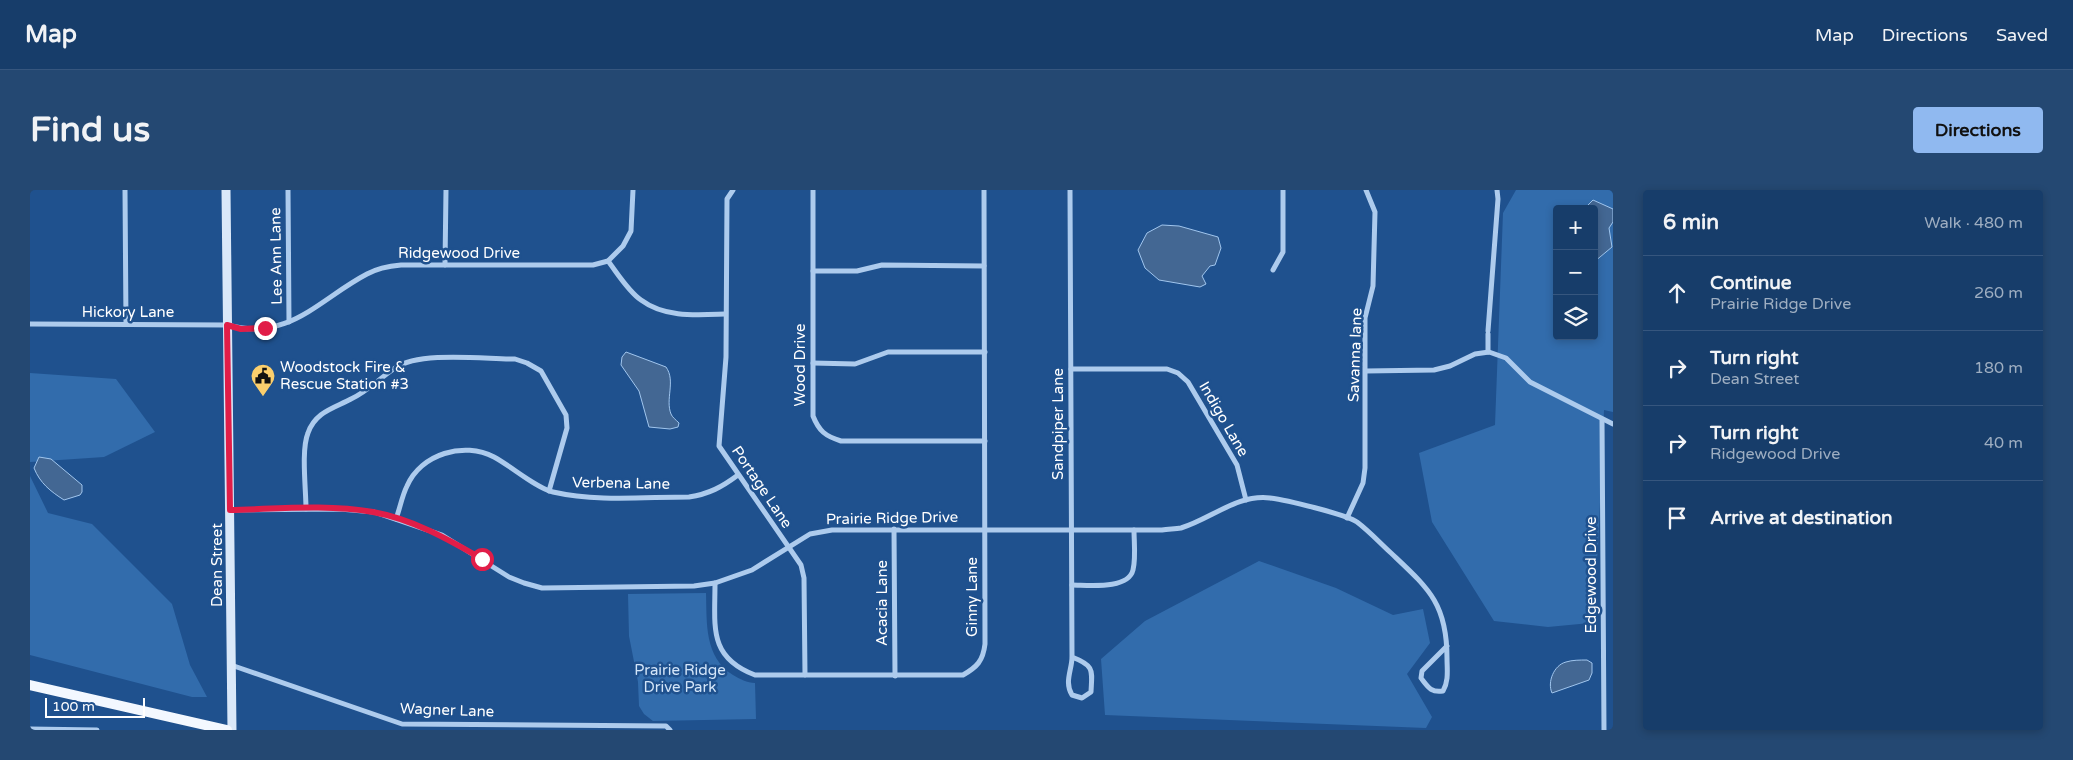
<!DOCTYPE html>
<meta charset="utf-8">
<style>
:root{--surface:#173d6a;--page:#244872;--text:#f1f3f6;--muted:#9eaec1;--line:#36567e;--accent:#90b9f0}
body{margin:0;font-family:"Varela Round",sans-serif;background:var(--page);color:var(--text)}
.controls{position:absolute;right:15px;top:15px;display:grid;overflow:hidden;border-radius:5px;box-shadow:0 2px 8px #0003}
.controls button{width:45px;height:45px;display:grid;place-items:center;padding:0;border:0;border-bottom:1px solid var(--line);background:var(--surface);color:var(--text);font:25px sans-serif}
.scale{position:absolute;left:15px;bottom:12px;width:100px;box-sizing:border-box;padding-left:5px;border:2px solid #fff;border-top:0;font-size:14px;line-height:18px;white-space:nowrap;color:#fff;-webkit-text-stroke:4px #1f518e;paint-order:stroke}
.stop{position:absolute;width:15px;height:15px;margin:-11px;border:4px solid #e11d48;border-radius:50%;background:#fff}
.stop.end{background:#e11d48;border-color:#fff;box-shadow:0 1px 5px #0008}
.list{margin:0;padding:0;list-style:none}
h2{display:flex;justify-content:space-between;align-items:center;height:65px;margin:0;padding:0 20px;font-size:21px}
h2 small{font-size:16px;font-weight:400;color:var(--muted)}
.list li{display:grid;grid-template-columns:32px 1fr auto;gap:15px;align-items:center;box-sizing:border-box;height:75px;padding:0 20px;border-top:1px solid var(--line)}
.list b{display:block;font-size:19px;white-space:nowrap}
.list p{margin:0;font-size:16px;white-space:nowrap;color:var(--muted)}
.list em{font-size:16px;font-style:normal;color:var(--muted)}
.icon{flex:none;width:28px;height:28px;fill:none;stroke:currentColor;stroke-width:2;stroke-linecap:round;stroke-linejoin:round}
.map{position:relative;flex:none;width:1583px;height:540px;overflow:hidden;border-radius:5px}
header{display:flex;align-items:center;gap:30px;box-sizing:border-box;height:70px;padding:0 25px;background:var(--surface);border-bottom:1px solid var(--line)}
header strong{font-size:24px}
nav{display:flex;gap:28px;margin-inline-start:auto;font-size:18px}
.intro{display:flex;align-items:center;justify-content:space-between;box-sizing:border-box;height:120px;padding:0 30px}
h1{margin:0;font-size:35px}
.button{padding:12px 22px;border-radius:5px;background:var(--accent);color:#111;font-size:18px;font-weight:700}
main{display:flex;gap:30px;padding:0 30px}
aside{flex:1;background:var(--surface);border-radius:5px;box-shadow:0 2px 8px #0003}
.map>svg:first-child{display:block}
.green{fill:#326cac;fill-rule:evenodd}
.water{fill:#436793;stroke:#a1c6ee}
.lines{fill:none;stroke-linecap:round;stroke-linejoin:round}
.street{stroke:#adcbed;stroke-width:5}
.secondary{stroke:#dae8f9;stroke-width:9}
.primary{stroke:#f3f8ff;stroke-width:10}
.route{stroke:#e11d48;stroke-width:6}
.labels{text-anchor:middle;dominant-baseline:central;stroke-width:5;stroke-linejoin:round;paint-order:stroke}
.street-label{font-size:15px;fill:#fff;stroke:#1f518e}
.poi-label{font-size:15px;fill:#fff;stroke:#1f518e;text-anchor:start}
.park-label{font-size:15px;fill:#d3e5f9;stroke:#1f518e}
</style>
<header>
<strong>Map</strong>
<nav><a>Map</a><a>Directions</a><a>Saved</a></nav>
</header>
<div class="intro"><h1>Find us</h1><a class="button">Directions</a></div>
<main>
<div class="map">
<svg width="1583" height="540" viewBox="0 0 1583 540">
<rect width="100%" height="100%" fill="#1f518e"/>
<g class="green">
<path d="M1486,0H1583V222L1574,220L1568,359L1560,433L1518,437L1464,431L1402,332L1389,263L1465,235L1473,23ZM1527,19H1564V146H1527Z"/>
<path d="M0,183L86,189L125,242L74,267L0,272Z"/>
<path d="M0,286L18,323L62,334L142,414L160,475L177,507H162L0,465Z"/>
<path d="M1229,371L1306,398L1363,425L1393,419L1400,453L1377,484L1402,527L1396,538L1075,525L1071,469L1115,431Z"/>
<path d="M676,403C677,433 674,467 703,485C710,489 717,493 725,493L726,529L623,531L614,524L609,516L608,492L599,446L598,404Z"/>
</g>
<g class="water">
<path d="M1563,10L1583,19V32L1579,38L1582,57L1564,72V19H1557V16Z"/>
<path d="M1132,35L1149,36L1188,47L1191,58L1185,75L1180,76L1172,86L1176,94L1170,97L1129,90L1115,78L1108,60L1117,43Z"/>
<path d="M596,162L636,177C646,191 635,209 641,224C642,227 646,230 649,233L648,237L640,239L619,237L609,201L591,175L592,167Z"/>
<path d="M9,267L21,269L52,295V302L50,305L34,310C20,301 10,293 4,278Z"/>
<path d="M1557,470L1562,473V483L1559,490L1522,503C1517,492 1524,475 1536,472C1542,470 1550,470 1557,470Z"/>
</g>
<g class="lines">
<g class="street">
<path d="M95,0L96,134"/>
<path d="M258,0L259,132"/>
<path d="M703,0L697,9L696,167L689,256L771,375L774,388L775,485"/>
<path d="M783,0V226C789,241 795,246 811,251H955"/>
<path d="M1040,0L1042,467C1042,480 1034,492 1042,505L1052,508L1061,502C1062,480 1065,476 1042,467"/>
<path d="M578,71C588,84 598,101 611,110C635,128 667,125 695,124"/>
<path d="M415,75L416,0"/>
<path d="M1243,80L1253,62V0"/>
<path d="M783,81H827L852,75L954,76"/>
<path d="M0,134L197,135C259,152 289,109 337,84C348,78 360,76 371,75H563L578,71L593,56L601,41L603,0"/>
<path d="M1458,141L1468,9L1467,0"/>
<path d="M1458,144V162"/>
<path d="M783,173L825,174L858,162H955"/>
<path d="M1041,179H1137L1148,183L1158,192L1207,275L1216,310"/>
<path d="M1336,181L1404,180L1420,176L1445,164L1459,162L1476,168L1500,192L1583,234"/>
<path d="M1572,230L1574,540"/>
<path d="M276,319C276,299 271,260 278,243C285,222 304,218 321,209C338,201 350,188 365,178C390,161 453,169 485,169L497,173L511,181L536,225L537,238L519,301"/>
<path d="M200,320L310,319L344,322L412,345L479,387L494,393L512,398L664,396L685,393L722,380L780,344L802,340H1132C1138,339 1145,339 1151,338C1181,329 1207,304 1240,308C1256,310 1315,324 1327,332C1339,341 1350,353 1361,363C1398,398 1417,413 1417,468C1417,479 1419,491 1413,501C1401,503 1398,497 1391,488L1392,481L1417,456"/>
<path d="M1317,328L1333,293L1335,278V128L1343,96L1345,22L1336,0"/>
<path d="M366,329C370,318 372,306 377,296C391,264 434,251 464,267C481,276 506,298 523,302C567,312 614,307 659,307C679,304 692,297 708,285"/>
<path d="M864,339L865,486"/>
<path d="M685,393C685,437 678,467 725,485H933C947,477 953,471 955,454L954,0"/>
<path d="M1042,395C1058,395 1098,400 1103,380C1106,368 1104,352 1104,340"/>
<path d="M201,475L372,534L636,536L640,540"/>
<path d="M0,539L67,540"/>
</g>
<path class="secondary" d="M196,0L202,540"/>
<path class="primary" d="M0,495L197,540"/>
</g>
<g class="lines">
<path class="route" d="M235,138L211,139L197,135L200,320C247,319 296,314 343,322C382,329 418,349 452,369"/>
</g>
<defs>
<symbol id="civic-pin" viewBox="-11 -11 22 30"><path d="M0 17L-7.5 6A9.5 9.5 0 1 1 7.5 6Z" fill="#fbcf6d" stroke="#1f518e"/><path d="M-.6-6.5H3V-4.5H.6V-3L4-1V1h2V6H-6V1h2V-1L-.6-3ZM-1.2 2.5V6h2.4V2.5Z" fill="#111"/></symbol>
</defs>
<g fill-rule="evenodd">
<use href="#civic-pin" x="219" y="172" width="28" height="38"/>
</g>
<g class="labels">
<g class="street-label">
<text x="429" y="63">Ridgewood Drive</text>
<text transform="translate(246 66) rotate(-91)">Lee Ann Lane</text>
<text x="98" y="122">Hickory Lane</text>
<text transform="translate(1325 165) rotate(-88)">Savanna lane</text>
<text transform="translate(770 175) rotate(-90)">Wood Drive</text>
<text transform="translate(1194 229) rotate(60)">Indigo Lane</text>
<text transform="translate(1028 234) rotate(-90)">Sandpiper Lane</text>
<text transform="translate(591 293) rotate(1)">Verbena Lane</text>
<text transform="translate(732 297) rotate(56)">Portage Lane</text>
<text transform="translate(862 328) rotate(-1)">Prairie Ridge Drive</text>
<text transform="translate(187 375) rotate(-90)">Dean Street</text>
<text transform="translate(1561 385) rotate(-90)">Edgewood Drive</text>
<text transform="translate(942 407) rotate(-90)">Ginny Lane</text>
<text transform="translate(852 413) rotate(-90)">Acacia Lane</text>
<text transform="translate(417 520) rotate(2)">Wagner Lane</text>
</g>
<g class="poi-label">
<text x="250" y="177">Woodstock Fire &amp;<tspan x="250" dy="17">Rescue Station #3</tspan></text>
</g>
<g class="park-label">
<text x="650" y="480">Prairie Ridge<tspan x="650" dy="17">Drive Park</tspan></text>
</g>
</g>
</svg>
<div class="controls">
<button>+</button>
<button>−</button>
<button><svg class="icon" aria-label="layers" viewBox="0 0 24 24"><path d="M12 4l9 5-9 5-9-5zM3 14l9 5 9-5"/></svg></button>
</div>
<div class="scale">100 m</div>
<div class="stop" style="left:452px;top:369px"></div>
<div class="stop end" style="left:235px;top:138px"></div>
</div>
<aside>
<h2>6 min<small>Walk · 480 m</small></h2>
<ul class="list">
<li><svg class="icon" aria-label="ahead" viewBox="0 0 24 24"><path d="M12 20V5M6 11l6-6 6 6"/></svg><div><b>Continue</b><p>Prairie Ridge Drive</p></div><em>260 m</em></li>
<li><svg class="icon" aria-label="right" viewBox="0 0 24 24"><path d="M7 20v-9h11M14 6l5 5-5 5"/></svg><div><b>Turn right</b><p>Dean Street</p></div><em>180 m</em></li>
<li><svg class="icon" aria-label="right" viewBox="0 0 24 24"><path d="M7 20v-9h11M14 6l5 5-5 5"/></svg><div><b>Turn right</b><p>Ridgewood Drive</p></div><em>40 m</em></li>
<li><svg class="icon" aria-label="arrive" viewBox="0 0 24 24"><path d="M6 21V4h12l-3 4 3 4H6"/></svg><div><b>Arrive at destination</b></div></li>
</ul>
</aside>
</main>
